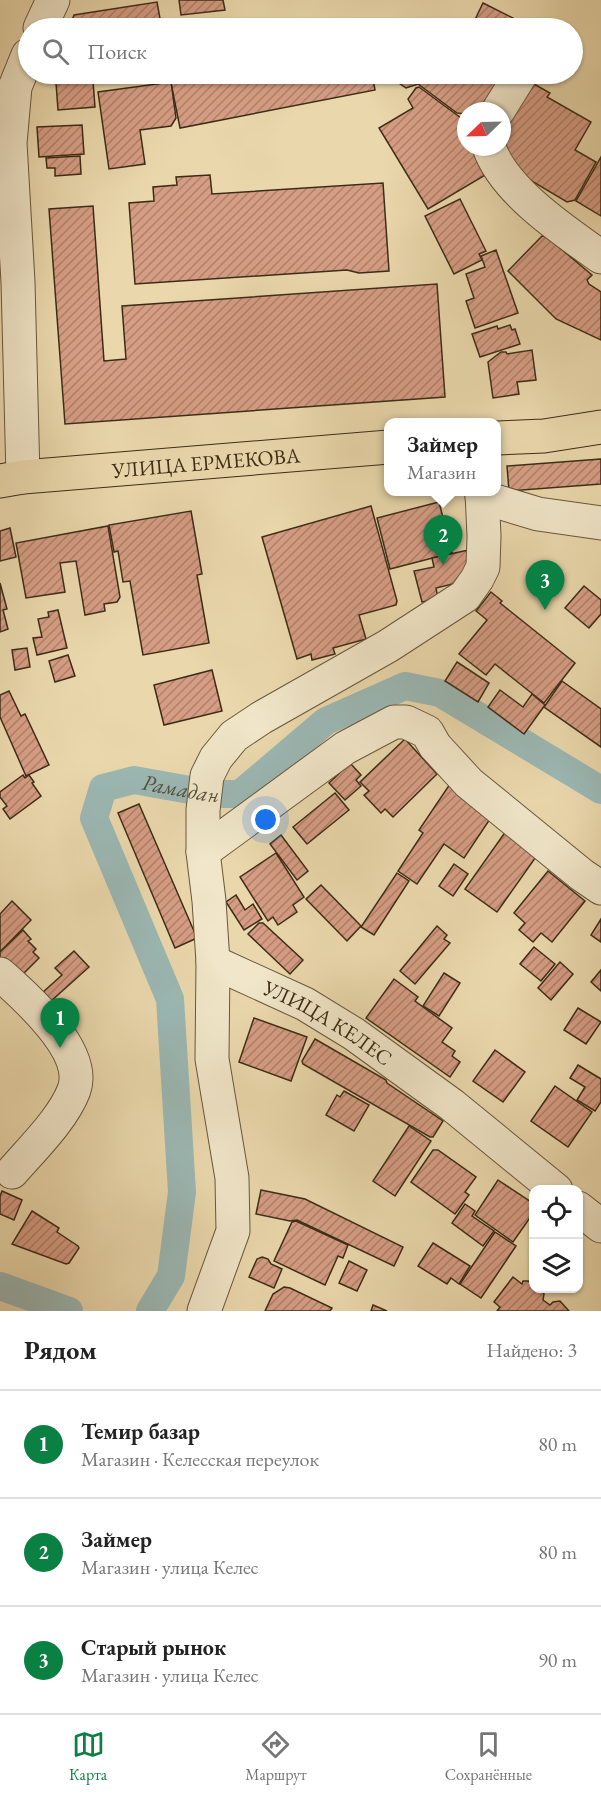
<!DOCTYPE html>
<html lang="ru">
<meta charset="utf-8">
<style>
:root{--surface:#fff;--page:#f6f6f6;--text:#222;--muted:#767676;--line:#e0e0e0;--accent:#0b8043}
body{margin:0;font-family:"EB Garamond",serif;background:var(--page);color:var(--text)}
.controls{position:absolute;right:18px;bottom:18px;display:grid;overflow:hidden;border-radius:12px;box-shadow:0 2px 4px #0004}
.controls button{width:54px;height:54px;display:grid;place-items:center;padding:0;border:0;border-bottom:2px solid var(--line);background:var(--surface);color:var(--text);font:30px sans-serif}
.compass{position:absolute;left:457px;top:102px;width:54px;height:54px;border-radius:50%;background:var(--surface);box-shadow:0 2px 4px #0004;rotate:247deg}
.you{position:absolute;left:266px;top:820px;width:21px;height:21px;margin:-15px;border:4px solid #fff;border-radius:50%;background:#1a73e8;box-shadow:0 0 0 9px #1a73e833}
.badge{display:grid;place-items:center;width:39px;height:39px;border-radius:50%;background:var(--accent);color:#fff;font-size:20px;font-weight:700}
.pin{position:absolute;translate:-50% -50px;filter:drop-shadow(0 2px 3px #0008)}
.pin::after{content:'';position:absolute;top:32px;width:21px;height:18px;background:inherit;clip-path:polygon(0 0,100% 0,50% 100%)}
.popup{position:absolute;left:384px;top:418px;width:117px;height:78px;box-sizing:border-box;display:grid;place-content:center;border-radius:12px;background:var(--surface);filter:drop-shadow(0 2px 4px #0005);font-size:20px;white-space:nowrap;color:var(--muted)}
.popup b{font-size:22px;color:var(--text)}
.popup::after{content:'';position:absolute;left:50%;top:100%;margin-left:-12px;border:12px solid transparent;border-top-color:var(--surface)}
.list{margin:0;padding:0;list-style:none}
h2{display:flex;justify-content:space-between;align-items:center;height:78px;margin:0;padding:0 24px;font-size:26px}
h2 small{font-size:20px;font-weight:400;color:var(--muted)}
.list li{display:grid;grid-template-columns:39px 1fr auto;gap:18px;align-items:center;box-sizing:border-box;height:108px;padding:0 24px;border-top:2px solid var(--line)}
.list b{display:block;font-size:22px;white-space:nowrap}
.list p{margin:0;font-size:20px;white-space:nowrap;color:var(--muted)}
.list em{font-size:20px;font-style:normal;color:var(--muted)}
.icon{flex:none;width:33px;height:33px;fill:none;stroke:currentColor;stroke-width:2;stroke-linecap:round;stroke-linejoin:round}
.map{position:relative;flex:none;width:601px;height:1311px;overflow:hidden}
.search{position:absolute;background:var(--surface);box-shadow:0 2px 4px #0004;left:18px;right:18px;top:18px;height:66px;display:flex;align-items:center;gap:15px;box-sizing:border-box;padding:0 21px;border-radius:33px;color:var(--muted);font-size:22px}
.sheet{height:402px;background:var(--surface)}
nav{display:flex;justify-content:space-around;align-items:center;box-sizing:border-box;height:84px;border-top:2px solid var(--line);background:var(--surface);font-size:16px;color:var(--muted)}
nav a{display:grid;justify-items:center;gap:3px}
nav .on{color:var(--accent)}
.map>svg:first-child{display:block}
.lines{fill:none;stroke-linecap:round;stroke-linejoin:round}
.canal{stroke:#9bb8b4;stroke-width:28}
.building{fill:url(#building-hatch);stroke:#3c2c16;stroke-width:1.5}
.minor-casing{stroke:#68573c;stroke-width:35}
.major-casing{stroke:#3c2c16;stroke-width:35}
.minor{stroke:#f1e6c9;stroke-width:33}
.major{stroke:#ead8ac;stroke-width:33}
.labels{text-anchor:middle;dominant-baseline:central;stroke-width:6;stroke-linejoin:round;paint-order:stroke}
.street-label{font-size:21px;fill:#3c2c16;stroke:#f1e6c9}
.water-label{font-size:22px;font-style:italic;fill:#544f3e;stroke:#f1e6c9}
</style>
<div class="map">
<svg width="601" height="1311" viewBox="0 0 601 1311">
<defs>
<pattern id="building-hatch" width="6" height="6" patternUnits="userSpaceOnUse" patternTransform="scale(1.5)"><rect width="6" height="6" fill="#d69d84"/><path d="M-1 1l2-2M0 6l6-6M5 7l2-2" fill="none" stroke="#af806b"/></pattern>
</defs>
<rect width="100%" height="100%" fill="#ead8ac"/>
<filter id="stains"><feTurbulence type="fractalNoise" baseFrequency=".00333" numOctaves="4"/><feColorMatrix values="0 0 0 0 .2 0 0 0 0 .09 0 0 0 0 .02 0 0 0 .5 -.17"/></filter>
<radialGradient id="worn" r=".72"><stop offset=".6" stop-color="#630" stop-opacity="0"/><stop offset="1" stop-color="#630" stop-opacity=".3"/></radialGradient>
<g class="lines">
<g class="canal">
<path d="M0,1286L69,1311"/>
<path id="s1" d="M150,1311L171,1276L182,1192L170,999L94,818L103,788L134,780L212,794H240L326,721L405,686L440,693L601,790"/>
</g>
</g>
<g class="building">
<path d="M179,0H223L225,10L181,15Z"/>
<path d="M157,2L161,24L134,28H69L74,15Z"/>
<path d="M483,3L529,26L528,28H471Z"/>
<path d="M181,74H217L182,80Z"/>
<path d="M220,74H372L375,90L180,128L171,83Z"/>
<path d="M406,74H498L511,83L490,95L479,111H466V114L457,113L418,84L406,88L399,83Z"/>
<path d="M525,79L550,93L547,97L591,122L575,150L596,162L575,200L567,202L508,167L502,147V119Z"/>
<path d="M93,81L95,107L58,110L56,83Z"/>
<path d="M171,82L176,118L171,126L140,130L145,164L109,169L98,92Z"/>
<path d="M419,87L461,118L466,127V147H478L492,171L428,209L379,128L413,108L408,99L416,88Z"/>
<path d="M82,125L84,154L39,157L37,127Z"/>
<path d="M80,156L81,174L55,176V168H47L46,158Z"/>
<path d="M601,157V216L576,201Z"/>
<path d="M210,175L212,194L383,183L389,271L359,273L347,270L135,284L129,203L154,201L153,187L177,185L176,177Z"/>
<path d="M460,199L486,251L479,254L482,260L454,274L425,216Z"/>
<path d="M93,206L104,361L126,359L122,306L437,284L445,397L65,424L49,209Z"/>
<path d="M542,236L547,237L592,275L587,280L589,284L601,292V340L556,319L508,271Z"/>
<path d="M496,250L518,313L475,328L466,301L474,298L466,274L485,267L481,256Z"/>
<path d="M510,325L512,330L515,329L520,344L480,357L472,334L497,326L498,329Z"/>
<path d="M532,350L536,380L517,382L519,394L493,398L488,362L501,352H506L507,354Z"/>
<path d="M601,459V484L509,491L507,466Z"/>
<path d="M439,502L452,553L390,569L377,518Z"/>
<path d="M371,506L397,601L396,605L359,615L366,639L333,648L335,654L312,660L311,654L297,659L262,537Z"/>
<path d="M191,511L202,574L197,575L209,643L143,655L130,581L123,582L118,551L114,552L109,525Z"/>
<path d="M108,526L120,597L117,602L104,604L105,611L85,615L76,561L60,563L65,592L26,598L16,543Z"/>
<path d="M10,528L16,557L0,561V531Z"/>
<path d="M473,549L469,580L436,588L438,599L422,602L414,571L434,567L432,558Z"/>
<path d="M0,583L7,609L3,610L8,629L0,632Z"/>
<path d="M584,586L601,600V614L589,628L565,608Z"/>
<path d="M491,592L502,601L500,603L575,663L544,703L495,664L486,675L459,654L487,620L476,611Z"/>
<path d="M58,610L67,648L37,655L33,638L42,637L38,619L49,617L48,612Z"/>
<path d="M27,648L30,667L15,670L12,650Z"/>
<path d="M68,655L75,676L55,682L49,661Z"/>
<path d="M457,662L489,683L478,702L445,681Z"/>
<path d="M212,670L222,711L164,725L154,685Z"/>
<path d="M562,681L601,709V747L544,707Z"/>
<path d="M500,690L523,707L532,694L545,705L524,734L488,707Z"/>
<path d="M9,691L21,716L25,714L49,765L26,776L0,717V695Z"/>
<path d="M405,739L437,774L393,817L385,809L381,813L364,795L369,791L360,782Z"/>
<path d="M350,763L361,775L356,780L361,786L345,800L329,783Z"/>
<path d="M23,775L25,778L29,775L34,782L32,783L41,796L10,819L3,809L7,806L0,797V792Z"/>
<path d="M450,784L494,813L464,858L444,844L417,884L398,871L423,833L419,830Z"/>
<path d="M335,793L349,810L307,844L293,827Z"/>
<path d="M139,804L197,938L175,948L118,813Z"/>
<path d="M506,831L538,854L497,912L465,889Z"/>
<path d="M281,835L308,871L297,880L270,844Z"/>
<path d="M276,853L304,897L293,905L297,912L278,925L273,917L268,921L240,877Z"/>
<path d="M454,864L468,874L453,896L439,886Z"/>
<path d="M548,871L585,901L552,942L541,933L533,942L519,930L525,923L514,913Z"/>
<path d="M397,873L409,881L374,935L361,927Z"/>
<path d="M321,885L361,926L347,941L306,899Z"/>
<path d="M236,895L245,910L253,904L262,919L244,930L226,902Z"/>
<path d="M12,901L31,920L0,952V914Z"/>
<path d="M601,919V942L591,935Z"/>
<path d="M259,923H263L303,960L290,974L248,934Z"/>
<path d="M437,926L447,935L444,939L450,943L415,984L400,971Z"/>
<path d="M23,930L31,939L28,941L36,949L33,952L39,958L22,975L0,961V952Z"/>
<path d="M534,947L555,964L541,981L520,964Z"/>
<path d="M74,951L89,967L50,1002L42,993L62,975L55,968Z"/>
<path d="M560,962L573,974L551,1000L538,988Z"/>
<path d="M601,970V991L591,982Z"/>
<path d="M444,973L460,983L439,1016L423,1006Z"/>
<path d="M394,979L418,997L415,1001L452,1028L442,1042L455,1051L452,1056L460,1062L450,1077L366,1018Z"/>
<path d="M578,1008L601,1022L586,1044L564,1030Z"/>
<path d="M254,1018L307,1037L291,1081L239,1062Z"/>
<path d="M315,1039L386,1080L387,1083L443,1121L433,1137H430L303,1064L302,1061Z"/>
<path d="M495,1050L525,1072L503,1102L473,1081Z"/>
<path d="M578,1065L601,1079V1102L595,1111L577,1100L585,1087L570,1078Z"/>
<path d="M555,1086L592,1112L568,1147L531,1121Z"/>
<path d="M344,1091L369,1105L354,1131L326,1115L337,1095L340,1097Z"/>
<path d="M409,1126L431,1141L395,1196L373,1181Z"/>
<path d="M433,1150H438L476,1177L465,1192L469,1195L455,1214L411,1182Z"/>
<path d="M498,1180L534,1204V1212L513,1242L475,1215Z"/>
<path d="M261,1190L305,1199L403,1247L394,1266L297,1220L290,1221L256,1214Z"/>
<path d="M2,1191L22,1200L14,1220L0,1214V1196Z"/>
<path d="M465,1204L475,1211L472,1216L494,1231L483,1246L452,1223Z"/>
<path d="M32,1211L59,1228L57,1232L78,1246L79,1248L69,1263L66,1264L12,1244Z"/>
<path d="M296,1221L348,1245L343,1258L338,1256L325,1285L274,1261L292,1222Z"/>
<path d="M495,1232L516,1246L481,1298L460,1284Z"/>
<path d="M433,1243L470,1266L459,1284L451,1278L447,1284L418,1266Z"/>
<path d="M262,1257L268,1259L271,1264L282,1269L274,1288L249,1277L257,1259Z"/>
<path d="M349,1261L367,1270L357,1291L339,1283Z"/>
<path d="M513,1277L522,1284L523,1281H528L534,1284V1288H541L544,1294L543,1300L550,1305L553,1302L560,1301L569,1311H497L500,1307L494,1302Z"/>
<path d="M284,1287L290,1288L332,1308L330,1311H265L273,1294Z"/>
<path d="M373,1305L387,1311H371Z"/>
</g>
<g class="lines">
<defs>
<g id="minor">
<path d="M40,28L53,0"/>
<path d="M498,111L521,74"/>
<path d="M489,147C504,191 563,230 601,257"/>
<path d="M23,477L18,282L10,143L15,87L28,55"/>
<path d="M482,497L538,514L601,523"/>
<path d="M203,852L345,748L394,722H406L427,732L435,746L469,783L582,875L601,888"/>
<path id="s2" d="M213,962L305,1004L354,1034L452,1105L556,1190"/>
<path d="M0,974C26,997 88,1051 74,1090C63,1119 32,1149 12,1172"/>
<path d="M578,1208L601,1226"/>
<path d="M204,1311L233,1231L232,1178L212,1059L213,962L209,901L203,852V810L207,776L216,758L234,736L261,718L388,646L465,596L477,579L483,567L484,536L482,492"/>
</g>
<g id="major">
<path d="M497,438L544,436L601,427"/>
<path id="s3" d="M0,481L23,477L389,447"/>
</g>
</defs>
<use href="#minor" class="minor-casing"/>
<use href="#major" class="major-casing"/>
<use href="#minor" class="minor"/>
<use href="#major" class="major"/>
</g>
<g class="labels">
<g class="street-label">
<text stroke="none"><textPath href="#s3" startOffset="207">УЛИЦА ЕРМЕКОВА</textPath></text>
<text stroke="none"><textPath href="#s2" startOffset="130">УЛИЦА КЕЛЕС</textPath></text>
</g>
<g class="water-label">
<text stroke="none"><textPath href="#s1" startOffset="626">Рамадан</textPath></text>
</g>
</g>
<rect width="100%" height="100%" filter="url(#stains)"/>
<rect width="100%" height="100%" fill="url(#worn)"/>
</svg>
<div class="controls">
<button><svg class="icon" aria-label="locate" viewBox="0 0 24 24"><circle cx="12" cy="12" r="6"/><path d="M12 2v4M12 18v4M2 12h4M18 12h4"/></svg></button>
<button><svg class="icon" aria-label="layers" viewBox="0 0 24 24"><path d="M12 4l9 5-9 5-9-5zM3 14l9 5 9-5"/></svg></button>
</div>
<svg class="compass" viewBox="-18 -18 36 36"><path d="M0-13l5 13h-10z" fill="#e53935"/><path d="M0 13l5-13h-10z" fill="#767676"/></svg>
<div class="you"></div>
<div class="pin badge" style="left:60px;top:1048px">1</div>
<div class="pin badge" style="left:443px;top:565px">2</div>
<div class="popup"><b>Займер</b>Магазин</div>
<div class="pin badge" style="left:545px;top:610px">3</div>
<div class="search"><svg class="icon" aria-label="search" viewBox="0 0 24 24"><circle cx="10" cy="10" r="6"/><path d="M15 15l6 6"/></svg>Поиск</div>
</div>
<section class="sheet">
<h2>Рядом<small>Найдено: 3</small></h2>
<ul class="list">
<li><span class="badge">1</span><div><b>Темир базар</b><p>Магазин · Келесская переулок</p></div><em>80 m</em></li>
<li><span class="badge">2</span><div><b>Займер</b><p>Магазин · улица Келес</p></div><em>80 m</em></li>
<li><span class="badge">3</span><div><b>Старый рынок</b><p>Магазин · улица Келес</p></div><em>90 m</em></li>
</ul>
</section>
<nav>
<a class="on"><svg class="icon" aria-label="map" viewBox="0 0 24 24"><path d="M3 6l6-2 6 2 6-2v14l-6 2-6-2-6 2zM9 4v14M15 6v14"/></svg>Карта</a>
<a><svg class="icon" aria-label="directions" viewBox="0 0 24 24"><path d="M12 3l9 9-9 9-9-9zM9 14v-3h6M13 9l2 2-2 2"/></svg>Маршрут</a>
<a><svg class="icon" aria-label="saved" viewBox="0 0 24 24"><path d="M7 4h10v16l-5-4-5 4z"/></svg>Сохранённые</a>
</nav>
